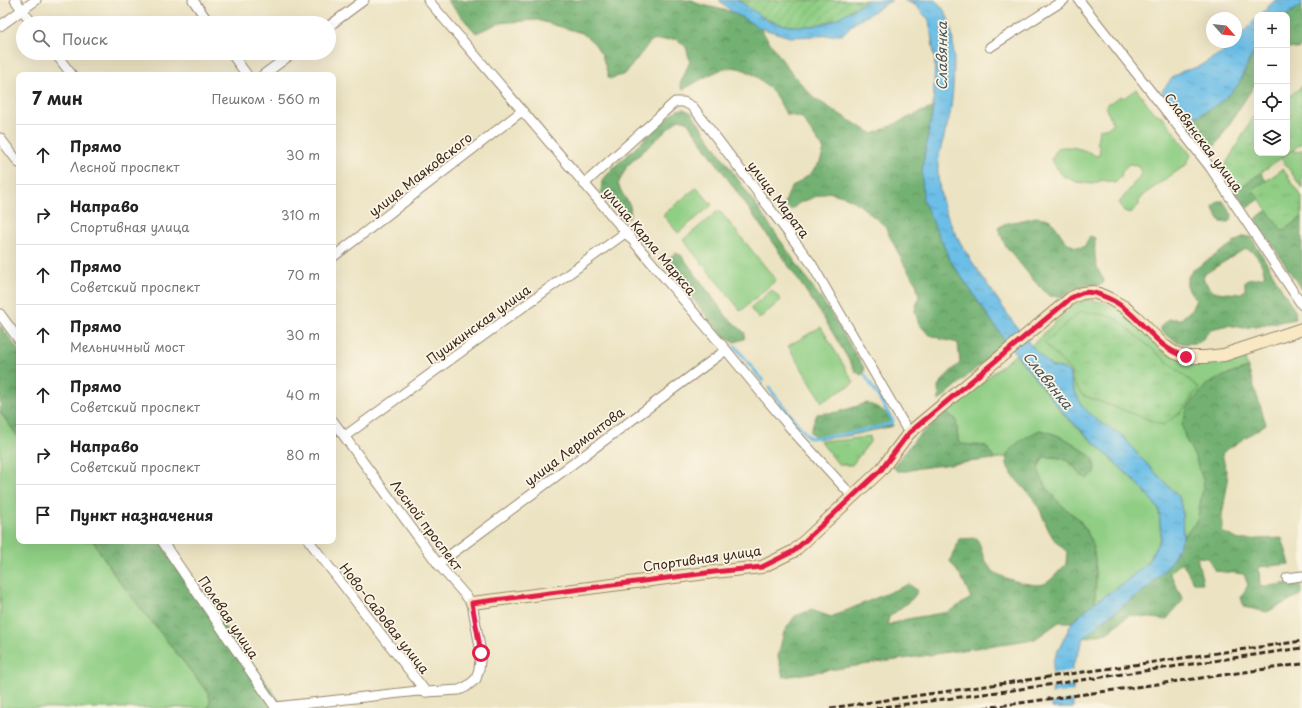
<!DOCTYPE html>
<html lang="ru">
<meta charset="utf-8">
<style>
:root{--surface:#fff;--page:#f6f6f6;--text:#222;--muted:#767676;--line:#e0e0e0}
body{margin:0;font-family:"Playpen Sans",sans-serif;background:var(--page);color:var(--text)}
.controls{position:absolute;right:12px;top:12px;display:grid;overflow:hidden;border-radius:8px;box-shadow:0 4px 16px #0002}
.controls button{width:36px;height:36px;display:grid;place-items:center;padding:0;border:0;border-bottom:1px solid var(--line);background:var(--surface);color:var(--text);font:20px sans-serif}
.compass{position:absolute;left:1206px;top:12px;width:36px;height:36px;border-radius:50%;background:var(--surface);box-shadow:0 4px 16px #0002;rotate:117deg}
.stop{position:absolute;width:12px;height:12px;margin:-9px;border:3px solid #e11d48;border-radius:50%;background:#fff}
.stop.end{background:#e11d48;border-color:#fff;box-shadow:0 1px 4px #0008}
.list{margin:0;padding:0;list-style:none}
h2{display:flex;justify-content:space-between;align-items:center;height:52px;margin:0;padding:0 16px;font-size:17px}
h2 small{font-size:13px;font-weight:400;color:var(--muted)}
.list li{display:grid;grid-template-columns:26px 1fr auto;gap:12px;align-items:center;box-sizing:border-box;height:60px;padding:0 16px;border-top:1px solid var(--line)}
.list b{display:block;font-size:15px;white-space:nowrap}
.list p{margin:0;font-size:13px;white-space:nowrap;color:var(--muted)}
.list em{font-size:13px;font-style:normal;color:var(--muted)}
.icon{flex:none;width:22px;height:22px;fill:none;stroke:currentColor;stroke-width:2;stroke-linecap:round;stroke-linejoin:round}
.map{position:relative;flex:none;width:1302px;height:708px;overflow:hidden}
.search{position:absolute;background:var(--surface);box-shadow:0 4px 16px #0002;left:16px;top:16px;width:320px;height:44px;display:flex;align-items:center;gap:10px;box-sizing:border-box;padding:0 14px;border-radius:22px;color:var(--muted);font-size:15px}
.panel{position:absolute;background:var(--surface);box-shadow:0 4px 16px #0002;left:16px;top:72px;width:320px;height:472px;border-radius:8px}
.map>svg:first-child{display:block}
.grass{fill:#8fce84;stroke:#657c51;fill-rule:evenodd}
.forest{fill:url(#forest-crowns);stroke:#576e48;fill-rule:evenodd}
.park{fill:url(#park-tufts);stroke:#657c51}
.garden{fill:url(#garden-furrows);stroke:#657c51}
.water{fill:url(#water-ripples);stroke:#537482}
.pier{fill:#ece3c2}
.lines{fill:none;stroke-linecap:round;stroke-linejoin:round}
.stream{stroke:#6bbee7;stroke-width:3}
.street-casing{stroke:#948670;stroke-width:11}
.secondary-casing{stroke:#948670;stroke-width:14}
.street{stroke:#fff;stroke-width:9}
.secondary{stroke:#f8e8c3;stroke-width:12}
.rail{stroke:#3b2a1e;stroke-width:3;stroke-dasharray:6 3;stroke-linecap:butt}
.route{stroke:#e11d48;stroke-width:5}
.labels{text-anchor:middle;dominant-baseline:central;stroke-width:3.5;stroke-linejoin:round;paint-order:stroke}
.street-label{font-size:13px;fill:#3b2a1e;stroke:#fcf5e5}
.water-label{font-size:14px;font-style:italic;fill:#49565a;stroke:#fcf5e5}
</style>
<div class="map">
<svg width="1302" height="708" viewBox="0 0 1302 708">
<defs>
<pattern id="forest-crowns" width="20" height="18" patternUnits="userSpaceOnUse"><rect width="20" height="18" fill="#73b172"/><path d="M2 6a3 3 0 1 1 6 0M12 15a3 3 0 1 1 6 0" fill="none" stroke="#60905d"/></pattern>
<pattern id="park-tufts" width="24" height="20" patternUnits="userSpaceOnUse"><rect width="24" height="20" fill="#8fce84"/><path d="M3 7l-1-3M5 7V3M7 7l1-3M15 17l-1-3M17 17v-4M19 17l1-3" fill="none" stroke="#7cb172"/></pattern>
<pattern id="garden-furrows" width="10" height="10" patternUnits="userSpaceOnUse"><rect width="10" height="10" fill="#8fce84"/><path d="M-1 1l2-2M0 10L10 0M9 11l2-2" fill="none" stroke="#7cb172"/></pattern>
<pattern id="water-ripples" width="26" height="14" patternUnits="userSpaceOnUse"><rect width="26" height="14" fill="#6bbee7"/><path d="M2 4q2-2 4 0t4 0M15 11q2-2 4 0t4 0" fill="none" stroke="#599bbb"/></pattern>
</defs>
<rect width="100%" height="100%" fill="#fcf5e5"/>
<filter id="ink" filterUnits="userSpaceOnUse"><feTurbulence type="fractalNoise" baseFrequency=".025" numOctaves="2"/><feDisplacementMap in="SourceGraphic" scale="8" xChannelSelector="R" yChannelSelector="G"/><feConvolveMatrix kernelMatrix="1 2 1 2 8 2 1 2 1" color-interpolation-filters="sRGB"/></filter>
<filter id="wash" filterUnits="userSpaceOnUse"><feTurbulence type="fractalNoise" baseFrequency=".012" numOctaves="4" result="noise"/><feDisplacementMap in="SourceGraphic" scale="16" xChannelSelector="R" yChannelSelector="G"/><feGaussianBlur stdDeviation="0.9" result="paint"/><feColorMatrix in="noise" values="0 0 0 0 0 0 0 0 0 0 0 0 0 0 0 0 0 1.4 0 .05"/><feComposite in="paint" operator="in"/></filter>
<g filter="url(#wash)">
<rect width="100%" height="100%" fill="#ece3c2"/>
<g class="grass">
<path d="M1136,89L1153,112L1163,117L1191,155L1186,165L1143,195L1139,200V205L1130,213L1124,211L1119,203L1142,173L1137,165L1129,164L1122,171L1121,177L1115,183L1103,180L1092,184L1077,182L1063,176L1051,160L1057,148C1070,145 1085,149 1096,156L1100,154L1099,146L1097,142L1099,130L1104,128L1110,127L1113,123L1106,109V105L1121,96L1124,98Z"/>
<path d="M1302,149V188L1281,158L1292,150L1298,152Z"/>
<path d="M697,187L712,205L678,233L663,215Z"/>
<path d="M719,210L776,280L741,311L683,240Z"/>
<path d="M772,290L781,300L759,319L750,308Z"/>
<path d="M1085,300L1098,301L1122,309L1163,352L1243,353L1248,368L1224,376L1185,438L1195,457L1204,482L1197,521L1183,537L1182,511L1179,497L1139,456L1123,436L1095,419L1082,406L1072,386L1069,372L1062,368L1052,367L1031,346L1074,304ZM1071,371L1163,425L1133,413L1072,380Z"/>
<path d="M821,327L854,383L822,402L788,346Z"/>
<path d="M1016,354L1065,416L1139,485L1159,509L1161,537L1149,561L1123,584L1095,602C1096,572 1099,546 1080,521C1076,516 1071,513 1066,509C1052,496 1044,487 1038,469L1043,457C1066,457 1068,459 1082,477L1094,459C1076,444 1062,435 1040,430C1027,437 1014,444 1006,457L994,459L986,446L961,444L958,440L956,419L945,413Z"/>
<path d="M0,412L19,438V541H93L116,577L209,694L210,703L208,708H0Z"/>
</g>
<g class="forest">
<path d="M447,0H693L698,4L732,12L760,28L789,70L814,98L849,120L873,134L923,111L933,108L922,169L950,260L1006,342L939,401L938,387L947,375L960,363L958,343L941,339L928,334L919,324L915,311L919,296L916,283L905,266L884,225L857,203L846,197L828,192L799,203L791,210L784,204L791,188L811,173L820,162L824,150L802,118L786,114C783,108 779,101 775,95C764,81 743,62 723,69C709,74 695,83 682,90L680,84L690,61L686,47L677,39L651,41L625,74L609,79L602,55L594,43L582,33L537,20L499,23L476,33Z"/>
<path d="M1302,5V45L1298,49L1287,48V15Z"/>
<path d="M1257,48V80L1254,86L1213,149L1208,152L1204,150L1176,113L1187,119L1203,114L1226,97L1241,80L1251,57Z"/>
<path d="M684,109L691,112L828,309L864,368V373L861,375L856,372L822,315L784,259L687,121L679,119L627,166L618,184C620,188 621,192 624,196C630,205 632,206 629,218L623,219L601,192L602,181L612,169L677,110Z"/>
<path d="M1261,173L1266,181L1254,190L1260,199L1247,208L1235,191Z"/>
<path d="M1219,201H1223L1232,215L1231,220L1226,223L1221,222L1213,209L1214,205Z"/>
<path d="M1267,210L1283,231L1302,217V290L1255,219Z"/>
<path d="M1037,217C1041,218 1047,218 1050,220C1062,232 1064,249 1084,247L1090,236L1095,238C1095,255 1093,265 1104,280L1103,284L1096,286L1087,285L1073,290L1061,297L1049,296L1035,282L1005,245L998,228L1004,224Z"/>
<path d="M1244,236L1251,237L1295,311L1296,319L1244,328L1228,325L1211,329L1200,342C1181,346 1177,343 1161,331V326L1169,319H1181L1191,310L1196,300C1188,288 1182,284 1192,271ZM1243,250C1245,250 1247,249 1249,250C1257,252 1266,270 1264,277L1248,279L1245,282V290L1240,294L1213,292L1203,279L1205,274Z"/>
<path d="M675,253L681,255L727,317L745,333L744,339L735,342L723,336L666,267L668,259Z"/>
<path d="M0,325L19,351V438L0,412Z"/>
<path d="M1248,368L1266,424L1222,453L1228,481L1222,515V532L1239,540L1282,538L1290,564L1259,567L1260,587L1299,582L1302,589V594L1267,612L1244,607L1241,597L1248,585L1244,574L1215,571L1208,558L1197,557L1203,583H1194L1182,562L1170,573L1183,600L1166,620L1129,615L1107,633L1084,638L1100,623L1149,587L1170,564L1183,537L1197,521L1204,482L1195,457L1185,438L1182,424L1188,407L1206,385L1224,376Z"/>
<path d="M867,403C881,409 888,411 893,426L847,436L817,439L810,432L817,414L838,412Z"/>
<path d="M945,413L956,419L958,440L961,444L986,446L994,459L919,468L907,471H897L893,467L916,438Z"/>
<path d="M1040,430C1062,435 1076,444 1094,459L1095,472L1087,479C1079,475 1077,468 1071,463C1064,456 1052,457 1043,457L1038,469C1044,487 1052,496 1066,509C1071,513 1076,517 1080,521C1099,546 1096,572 1095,602L1072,622H1059L1035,639L783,677L778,656L784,632L795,616L811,610L831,617L909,584L918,591L912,599L889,617L887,625L907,619L948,612L971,598L963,580L950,561L959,539L977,538C981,548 983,560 991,569C998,578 1036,589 1046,583C1053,579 1060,570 1066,564L1067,552C1062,547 1055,542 1052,536C1044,524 1042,509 1032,497C1025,488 1003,470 1007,457C1009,445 1030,435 1040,430Z"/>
<path d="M93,541H161L285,708H208L210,703L209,694L116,577Z"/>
</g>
<g class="park">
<path d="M1302,86V143L1235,191L1221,172L1257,111V153H1287V92L1290,96Z"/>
<path d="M1283,169L1302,197V217L1282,231L1253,190Z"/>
<path d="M1080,312L1097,313L1115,318L1199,388L1180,413L1163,425L1082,395L1072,380L1071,371L1044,343Z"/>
<path d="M870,436V442L852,465H839L820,441L845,440Z"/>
</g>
<path class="garden" d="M738,0H868C824,33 782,38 738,0Z"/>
<g class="water">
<path d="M719,0H738L768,21L790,26H812L833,21L868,0H892L853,24L842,35L790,37L760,28L732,12Z"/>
<path d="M904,0H935C939,4 943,8 945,12C958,33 954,90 950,114C946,134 936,155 938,176C941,220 968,256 992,291C1004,309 1016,328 1031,345C1037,353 1045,360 1052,367L1062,368L1069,372L1072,386L1082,406L1095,419L1123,436L1139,456L1179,497L1182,511L1183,537L1170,564L1149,587L1100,623L1084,638L1073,665V708H1052L1053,661L1072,622L1095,602L1123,584L1149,561L1161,537L1159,509L1139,485L1065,415L1006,342L950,260L923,200L922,169L933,108L935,61L929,20L915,5Z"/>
<path d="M1275,0H1302V5L1287,15H1260Z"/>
<path d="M1257,18C1257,27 1258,37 1257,46C1256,50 1253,53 1251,57C1247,64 1245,72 1241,80C1232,96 1205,115 1187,119C1172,111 1169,106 1162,91L1173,77L1183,71L1198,67L1226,50L1233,42H1236V39Z"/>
</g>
<g class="pier">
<path d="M1075,670V685L1051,688V674Z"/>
<path d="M1075,691V699L1050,703L1051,694Z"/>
</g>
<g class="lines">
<g class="stream">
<path d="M735,346L763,381"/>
<path d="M769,388L805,433L810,438L847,434L890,424L893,421L865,375"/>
</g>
</g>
</g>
<g filter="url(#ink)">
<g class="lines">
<defs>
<g id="street">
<path d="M15,0L32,23"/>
<path d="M193,0L209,23"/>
<path d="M428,0L726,350L792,430L853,497"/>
<path d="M1079,0L1210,167L1302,305"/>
<path d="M0,26L36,0"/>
<path d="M329,26L364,0"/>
<path d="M990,47L1064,0"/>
<path d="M55,53L72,75"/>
<path d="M231,53L247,75"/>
<path d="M263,75L293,53"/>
<path d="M0,138L19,163"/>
<path d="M584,184L675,102H684L693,107L811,263L909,433"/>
<path d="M333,257L522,111"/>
<path d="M0,314L19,340"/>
<path d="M345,436L625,233"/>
<path d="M162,541L275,707L418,691L426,692L459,690L466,687L476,679L479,669L481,653L472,603L438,564L333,421"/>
<path d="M309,541L426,692"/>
<path d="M438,564L726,350"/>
<path d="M1287,578L1302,576"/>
</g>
<path id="secondary" d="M472,603L714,572L762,567L794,551L881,470L909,433L1071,298L1082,293L1094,292L1110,299L1124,307L1136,317L1162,344L1173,352L1186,357H1205L1224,355L1302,329"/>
</defs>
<use href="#street" class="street-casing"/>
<use href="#secondary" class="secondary-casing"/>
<use href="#street" class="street"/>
<use href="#secondary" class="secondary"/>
<g class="rail">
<path d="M830,708L1302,641"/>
<path d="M876,708L1006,691L1302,648"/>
<path d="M984,708L1302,664"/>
</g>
</g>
</g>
<g class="lines" filter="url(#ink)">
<path class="route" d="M481,653L472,603L714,572L762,567L794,551L881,470L909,433L1071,298C1075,296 1079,294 1082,293C1090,291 1096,293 1103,296C1128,305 1142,327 1162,344C1169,350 1177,354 1186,357"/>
</g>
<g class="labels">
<g class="street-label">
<text transform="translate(1204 142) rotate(53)">Славянская улица</text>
<text transform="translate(420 174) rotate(-38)">улица Маяковского</text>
<text transform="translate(779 199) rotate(53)">улица Марата</text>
<text transform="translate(650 241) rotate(50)">улица Карла Маркса</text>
<text transform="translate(478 324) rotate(-36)">Пушкинская улица</text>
<text transform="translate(574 446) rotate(-37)">улица Лермонтова</text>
<text transform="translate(427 525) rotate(53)">Лесной проспект</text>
<text transform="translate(702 558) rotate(-8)">Спортивная улица</text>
<text transform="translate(229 617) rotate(56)">Полевая улица</text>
<text transform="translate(385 618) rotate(52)">Ново-Садовая улица</text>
</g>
<g class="water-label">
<text transform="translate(941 56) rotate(-90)">Славянка</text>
<text transform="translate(1048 380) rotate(51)">Славянка</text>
</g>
</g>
</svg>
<div class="controls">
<button>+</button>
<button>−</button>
<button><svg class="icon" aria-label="locate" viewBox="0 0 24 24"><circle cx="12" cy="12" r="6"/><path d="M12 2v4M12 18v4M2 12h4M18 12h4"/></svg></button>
<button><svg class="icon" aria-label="layers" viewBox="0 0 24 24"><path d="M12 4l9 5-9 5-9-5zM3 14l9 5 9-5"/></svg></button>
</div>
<svg class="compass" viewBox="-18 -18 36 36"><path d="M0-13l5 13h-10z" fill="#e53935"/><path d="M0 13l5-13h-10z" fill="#767676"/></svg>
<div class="stop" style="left:481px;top:653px"></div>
<div class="stop end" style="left:1186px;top:357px"></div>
<div class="search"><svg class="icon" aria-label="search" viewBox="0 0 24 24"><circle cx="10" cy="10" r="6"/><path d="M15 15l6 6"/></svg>Поиск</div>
<section class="panel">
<h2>7 мин<small>Пешком · 560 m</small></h2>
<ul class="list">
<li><svg class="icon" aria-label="ahead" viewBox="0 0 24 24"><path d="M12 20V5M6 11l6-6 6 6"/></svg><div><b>Прямо</b><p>Лесной проспект</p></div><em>30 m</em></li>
<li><svg class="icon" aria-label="right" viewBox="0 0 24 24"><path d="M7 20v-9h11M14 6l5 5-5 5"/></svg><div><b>Направо</b><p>Спортивная улица</p></div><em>310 m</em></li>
<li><svg class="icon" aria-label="ahead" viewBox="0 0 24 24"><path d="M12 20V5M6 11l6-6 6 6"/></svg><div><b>Прямо</b><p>Советский проспект</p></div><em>70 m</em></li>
<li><svg class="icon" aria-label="ahead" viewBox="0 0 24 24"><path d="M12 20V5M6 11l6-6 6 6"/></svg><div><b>Прямо</b><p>Мельничный мост</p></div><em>30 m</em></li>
<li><svg class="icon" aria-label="ahead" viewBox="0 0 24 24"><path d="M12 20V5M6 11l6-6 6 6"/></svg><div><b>Прямо</b><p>Советский проспект</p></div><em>40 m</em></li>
<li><svg class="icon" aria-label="right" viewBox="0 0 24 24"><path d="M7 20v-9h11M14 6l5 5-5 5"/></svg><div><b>Направо</b><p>Советский проспект</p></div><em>80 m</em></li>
<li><svg class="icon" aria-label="arrive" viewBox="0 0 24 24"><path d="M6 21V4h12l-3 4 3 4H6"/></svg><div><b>Пункт назначения</b></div></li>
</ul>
</section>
</div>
